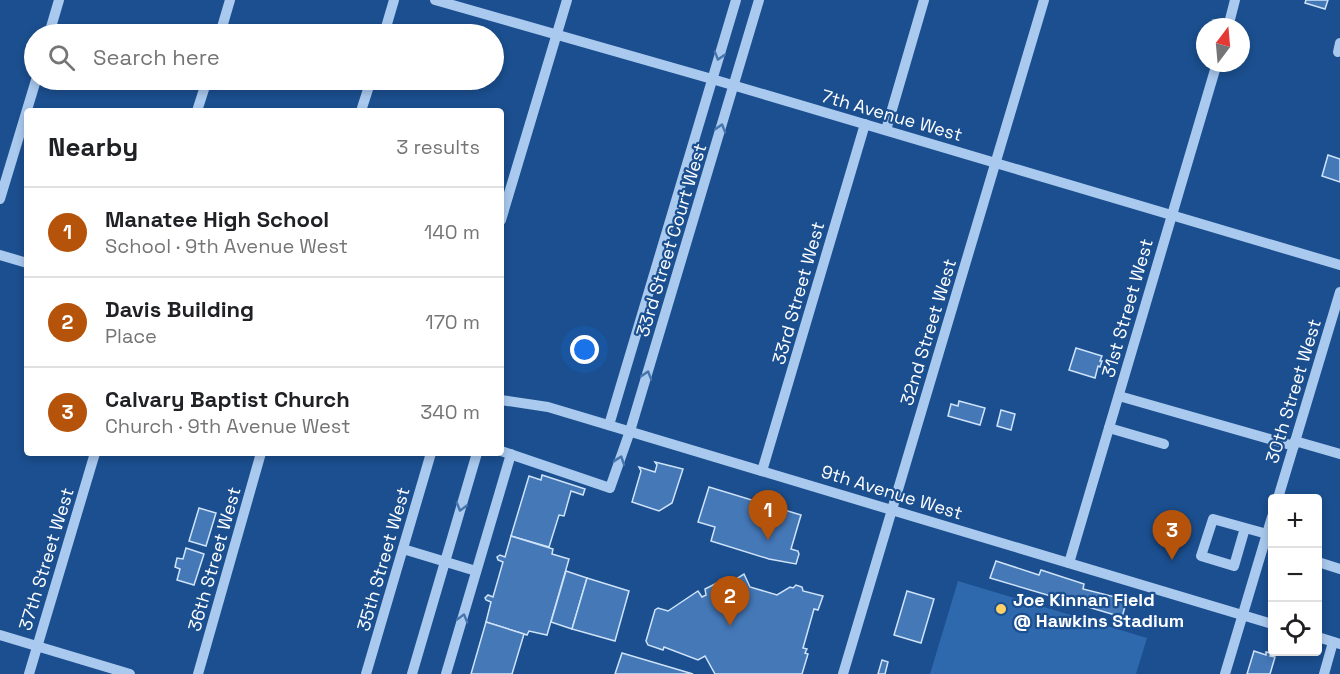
<!DOCTYPE html>
<meta charset="utf-8">
<style>
:root{--surface:#fff;--page:#f2f2f2;--text:#202124;--muted:#757577;--line:#e0e0e0;--accent:#b45309}
body{margin:0;font-family:"Space Grotesk",sans-serif;background:var(--page);color:var(--text)}
.controls{position:absolute;right:18px;bottom:18px;display:grid;overflow:hidden;border-radius:6px;box-shadow:0 3px 9px #0003}
.controls button{width:54px;height:54px;display:grid;place-items:center;padding:0;border:0;border-bottom:2px solid var(--line);background:var(--surface);color:var(--text);font:30px sans-serif}
.compass{position:absolute;left:1196px;top:18px;width:54px;height:54px;border-radius:50%;background:var(--surface);box-shadow:0 3px 9px #0003;rotate:16deg}
.you{position:absolute;left:585px;top:350px;width:21px;height:21px;margin:-15px;border:4px solid #fff;border-radius:50%;background:#1a73e8;box-shadow:0 0 0 9px #1a73e833}
.badge{display:grid;place-items:center;width:39px;height:39px;border-radius:50%;background:var(--accent);color:#fff;font-size:20px;font-weight:700}
.pin{position:absolute;translate:-50% -50px;filter:drop-shadow(0 2px 3px #0008)}
.pin::after{content:'';position:absolute;top:32px;width:21px;height:18px;background:inherit;clip-path:polygon(0 0,100% 0,50% 100%)}
.list{margin:0;padding:0;list-style:none}
h2{display:flex;justify-content:space-between;align-items:center;height:78px;margin:0;padding:0 24px;font-size:26px}
h2 small{font-size:20px;font-weight:400;color:var(--muted)}
.list li{display:grid;grid-template-columns:39px 1fr auto;gap:18px;align-items:center;box-sizing:border-box;height:90px;padding:0 24px;border-top:2px solid var(--line)}
.list b{display:block;font-size:22px;white-space:nowrap}
.list p{margin:0;font-size:20px;white-space:nowrap;color:var(--muted)}
.list em{font-size:20px;font-style:normal;color:var(--muted)}
.icon{flex:none;width:33px;height:33px;fill:none;stroke:currentColor;stroke-width:2;stroke-linecap:round;stroke-linejoin:round}
.map{position:relative;flex:none;width:1340px;height:674px;overflow:hidden}
.search{position:absolute;background:var(--surface);box-shadow:0 3px 9px #0003;left:24px;top:24px;width:480px;height:66px;display:flex;align-items:center;gap:15px;box-sizing:border-box;padding:0 21px;border-radius:33px;color:var(--muted);font-size:22px}
.panel{position:absolute;background:var(--surface);box-shadow:0 3px 9px #0003;left:24px;top:108px;width:480px;height:348px;border-radius:6px}
.map>svg:first-child{display:block}
.green{fill:#2e69ad}
.building{fill:#4478b7;stroke:#cfe3fa;stroke-width:1.5}
.lines{fill:none;stroke-linecap:round;stroke-linejoin:round}
.minor{stroke:#a9c9ee;stroke-width:10}
.oneway{stroke:#4674ac}
.poi-dot{fill:#ffd166;stroke:#1b4f8f;stroke-width:2}
.labels{text-anchor:middle;dominant-baseline:central;stroke-width:4.5;stroke-linejoin:round;paint-order:stroke}
.street-label{font-size:18px;fill:#fff;stroke:#1b4f8f}
.poi-label{font-size:18px;font-weight:bold;fill:#fff;stroke:#1b4f8f;text-anchor:start}
</style>
<div class="map">
<svg width="1340" height="674" viewBox="0 0 1340 674">
<rect width="100%" height="100%" fill="#1b4f8f"/>
<path class="green" d="M958,581L1147,638L1136,674H930Z"/>
<g class="building">
<path d="M1306,0H1328L1325,9L1305,3Z"/>
<path d="M1328,155L1340,159V182L1322,176Z"/>
<path d="M1076,348L1102,356L1100,361H1102L1100,367L1098,366L1095,378L1069,370Z"/>
<path d="M959,401L985,408L980,425L948,416L951,404L958,406Z"/>
<path d="M1001,410L1015,414L1011,430L997,426Z"/>
<path d="M655,462L683,469L672,503L659,511L632,502L641,471L639,467L655,472L657,465Z"/>
<path d="M542,475L585,489L583,495L571,491L564,516L559,515L549,547L511,536L529,476L541,480Z"/>
<path d="M709,487L801,515L791,549L798,551L799,554L796,564L769,559L711,541L715,527L698,522Z"/>
<path d="M199,508L216,513L206,546L189,541Z"/>
<path d="M511,536L553,549L552,554L569,559L547,635L529,631L527,635L486,622L491,602L486,600L485,598L488,595L493,597L503,562L498,560L497,557L500,555L505,557Z"/>
<path d="M186,548L204,554L194,585L177,580L180,569L175,567L177,558L183,559Z"/>
<path d="M996,561L1039,575L1041,570L1084,584L1083,589L1127,600L1122,617L990,578Z"/>
<path d="M566,571L587,578L572,629L551,622Z"/>
<path d="M744,574L750,587L777,595L790,587L793,588L796,585L802,587L803,591L823,596L818,610L814,609L803,648L807,649L805,653L808,654L802,674H715L705,656L698,660L664,647L663,650L648,645L646,641L655,610L658,608L668,611L698,591L702,597L706,595L705,589L729,577L733,581Z"/>
<path d="M587,578L629,591L615,641L572,629Z"/>
<path d="M907,591L934,599L921,643L894,635Z"/>
<path d="M486,622L524,634L512,674H471Z"/>
<path d="M1254,651L1266,655V652L1271,653L1270,656L1275,657L1270,674H1247Z"/>
<path d="M622,653L693,674H615Z"/>
<path d="M882,660L888,662L885,674H878Z"/>
</g>
<g class="lines">
<g class="minor">
<path d="M435,0L712,79L1340,265"/>
<path d="M1228,27L1235,0"/>
<path d="M49,34L59,0"/>
<path d="M220,34L230,0"/>
<path d="M384,34L394,0"/>
<path d="M1338,52L1340,43"/>
<path d="M197,111L207,80"/>
<path d="M361,111L371,80"/>
<path d="M886,130L924,0"/>
<path d="M0,199L36,80"/>
<path d="M501,220L567,0"/>
<path d="M0,255L27,263"/>
<path d="M1119,396L1294,446"/>
<path d="M501,400L548,407L1272,624"/>
<path d="M609,425L736,0"/>
<path d="M1109,428L1164,444"/>
<path d="M1295,441L1340,454"/>
<path d="M501,451L610,488L630,431L759,0"/>
<path d="M762,471L865,124"/>
<path d="M1278,498L1340,292"/>
<path d="M1245,528L1234,566L1201,556L1213,519L1267,534"/>
<path d="M403,549L476,571"/>
<path d="M1318,562L1340,569"/>
<path d="M1069,563L1217,63"/>
<path d="M0,635L130,674"/>
<path d="M1318,637L1340,644"/>
<path d="M29,674L95,453"/>
<path d="M198,674L261,453"/>
<path d="M366,674L431,453"/>
<path d="M412,674L477,453"/>
<path d="M446,674L511,454"/>
<path d="M843,674L1044,0"/>
<path d="M1225,674L1272,517"/>
<path d="M1324,674L1333,642"/>
</g>
</g>
<defs><path id="oneway-chevron" d="M-2-3.5L2.5 0L-2 3.5" fill="none" stroke-width="1.6" stroke-linecap="round" stroke-linejoin="round" transform="scale(1.5)"/></defs>
<g class="oneway">
<use href="#oneway-chevron" transform="translate(719 56) rotate(107)"/>
<use href="#oneway-chevron" transform="translate(721 128) rotate(-73)"/>
<use href="#oneway-chevron" transform="translate(647 375) rotate(-73)"/>
<use href="#oneway-chevron" transform="translate(620 460) rotate(-71)"/>
<use href="#oneway-chevron" transform="translate(461 507) rotate(106)"/>
<use href="#oneway-chevron" transform="translate(463 618) rotate(-74)"/>
</g>
<circle class="poi-dot" cx="1001" cy="609" r="6"/>
<g class="labels">
<g class="street-label">
<text transform="translate(892 115) rotate(16)">7th Avenue West</text>
<text transform="translate(671 240) rotate(-73)">33rd Street Court West</text>
<text transform="translate(798 293) rotate(-74)">33rd Street West</text>
<text transform="translate(1127 308) rotate(-74)">31st Street West</text>
<text transform="translate(928 332) rotate(-73)">32nd Street West</text>
<text transform="translate(1293 391) rotate(-73)">30th Street West</text>
<text transform="translate(892 492) rotate(17)">9th Avenue West</text>
<text transform="translate(46 559) rotate(-73)">37th Street West</text>
<text transform="translate(214 559) rotate(-74)">36th Street West</text>
<text transform="translate(383 559) rotate(-74)">35th Street West</text>
</g>
<g class="poi-label">
<text x="1013" y="599">Joe Kinnan Field<tspan x="1013" dy="21">@ Hawkins Stadium</tspan></text>
</g>
</g>
</svg>
<div class="controls">
<button>+</button>
<button>−</button>
<button><svg class="icon" aria-label="locate" viewBox="0 0 24 24"><circle cx="12" cy="12" r="6"/><path d="M12 2v4M12 18v4M2 12h4M18 12h4"/></svg></button>
</div>
<svg class="compass" viewBox="-18 -18 36 36"><path d="M0-13l5 13h-10z" fill="#e53935"/><path d="M0 13l5-13h-10z" fill="#757577"/></svg>
<div class="you"></div>
<div class="pin badge" style="left:768px;top:540px">1</div>
<div class="pin badge" style="left:730px;top:626px">2</div>
<div class="pin badge" style="left:1172px;top:560px">3</div>
<div class="search"><svg class="icon" aria-label="search" viewBox="0 0 24 24"><circle cx="10" cy="10" r="6"/><path d="M15 15l6 6"/></svg>Search here</div>
<section class="panel">
<h2>Nearby<small>3 results</small></h2>
<ul class="list">
<li><span class="badge">1</span><div><b>Manatee High School</b><p>School · 9th Avenue West</p></div><em>140 m</em></li>
<li><span class="badge">2</span><div><b>Davis Building</b><p>Place</p></div><em>170 m</em></li>
<li><span class="badge">3</span><div><b>Calvary Baptist Church</b><p>Church · 9th Avenue West</p></div><em>340 m</em></li>
</ul>
</section>
</div>
